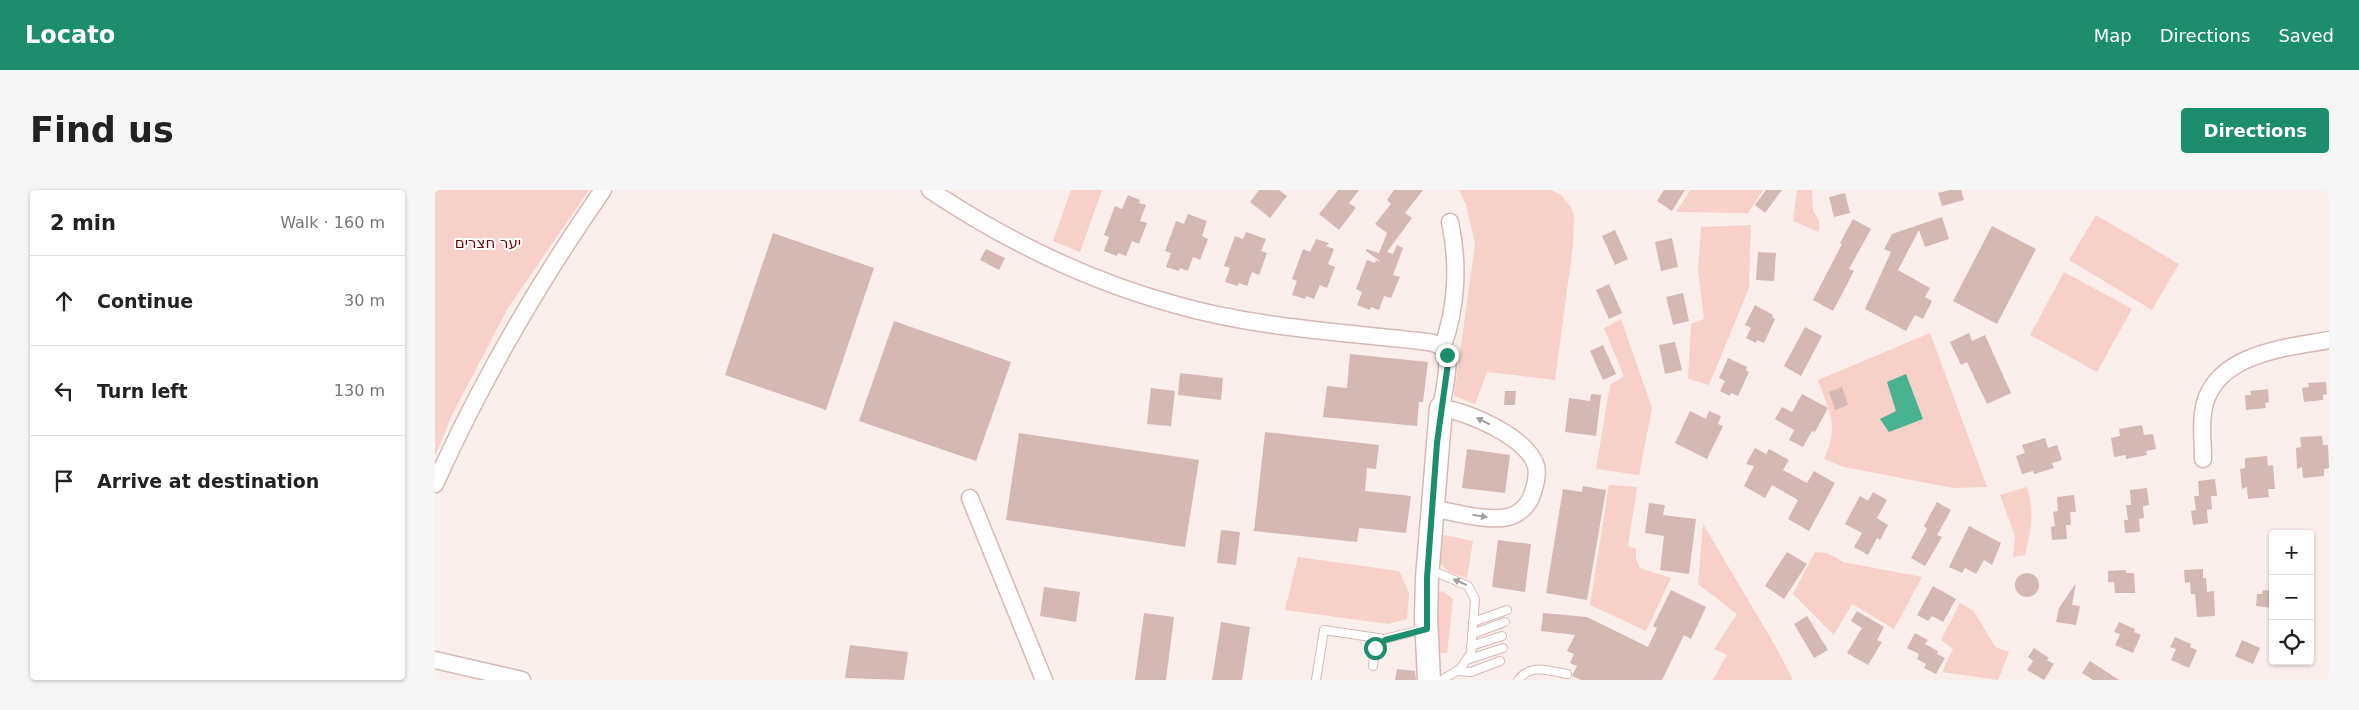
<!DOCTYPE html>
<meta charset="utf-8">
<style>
:root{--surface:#fff;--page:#f6f6f6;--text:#222;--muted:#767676;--line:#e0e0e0;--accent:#1c8d6d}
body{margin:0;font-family:"DejaVu Sans","Noto Sans Hebrew",sans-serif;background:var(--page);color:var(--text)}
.controls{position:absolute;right:15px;bottom:15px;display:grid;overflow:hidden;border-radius:5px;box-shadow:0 1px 4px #0004}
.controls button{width:45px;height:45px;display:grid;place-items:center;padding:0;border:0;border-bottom:1px solid var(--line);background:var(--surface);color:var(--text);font:25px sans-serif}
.stop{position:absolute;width:15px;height:15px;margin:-11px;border:4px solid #1c8d6d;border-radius:50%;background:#fff}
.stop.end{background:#1c8d6d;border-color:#fff;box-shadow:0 1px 5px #0008}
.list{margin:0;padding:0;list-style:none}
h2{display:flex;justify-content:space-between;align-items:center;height:65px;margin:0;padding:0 20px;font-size:21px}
h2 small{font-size:16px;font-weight:400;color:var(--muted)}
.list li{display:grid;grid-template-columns:32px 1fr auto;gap:15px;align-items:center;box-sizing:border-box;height:90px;padding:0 20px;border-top:1px solid var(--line)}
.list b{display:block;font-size:19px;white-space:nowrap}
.list em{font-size:16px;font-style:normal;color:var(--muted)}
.icon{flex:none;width:28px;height:28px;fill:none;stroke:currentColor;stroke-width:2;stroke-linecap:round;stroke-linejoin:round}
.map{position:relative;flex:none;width:1894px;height:490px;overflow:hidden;border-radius:5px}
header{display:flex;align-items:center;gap:30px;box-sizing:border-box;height:70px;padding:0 25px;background:var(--accent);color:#fff}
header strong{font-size:24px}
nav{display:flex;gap:28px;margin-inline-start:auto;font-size:18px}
.intro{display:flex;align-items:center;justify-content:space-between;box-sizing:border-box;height:120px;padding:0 30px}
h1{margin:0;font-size:35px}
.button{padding:12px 22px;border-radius:5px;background:var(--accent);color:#fff;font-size:18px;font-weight:700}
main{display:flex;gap:30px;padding:0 30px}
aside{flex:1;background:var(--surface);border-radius:5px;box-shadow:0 1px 4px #0004}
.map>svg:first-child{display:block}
.green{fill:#f7d0c9}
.water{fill:#49b290}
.building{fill:#d4b8b3}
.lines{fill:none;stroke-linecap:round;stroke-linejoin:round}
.lane-casing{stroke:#d6b9b5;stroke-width:10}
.street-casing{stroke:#d6b9b5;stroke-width:19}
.secondary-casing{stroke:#d6b9b5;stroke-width:25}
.lane{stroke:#fff;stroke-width:8}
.street{stroke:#fff;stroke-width:16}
.secondary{stroke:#fff;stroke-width:22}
.oneway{fill:#a29e9d}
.route{stroke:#1c8d6d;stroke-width:6}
.labels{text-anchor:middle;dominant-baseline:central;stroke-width:4;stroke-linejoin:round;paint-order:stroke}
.park-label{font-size:15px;fill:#720502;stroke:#fff}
</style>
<header>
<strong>Locato</strong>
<nav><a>Map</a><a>Directions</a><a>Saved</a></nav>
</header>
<div class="intro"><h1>Find us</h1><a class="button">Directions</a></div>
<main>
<aside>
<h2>2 min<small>Walk · 160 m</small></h2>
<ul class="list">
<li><svg class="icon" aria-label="ahead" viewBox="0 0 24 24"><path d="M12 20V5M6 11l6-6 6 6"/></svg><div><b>Continue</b></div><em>30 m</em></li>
<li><svg class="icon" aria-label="left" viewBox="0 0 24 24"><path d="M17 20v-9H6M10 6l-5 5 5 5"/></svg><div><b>Turn left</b></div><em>130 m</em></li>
<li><svg class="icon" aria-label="arrive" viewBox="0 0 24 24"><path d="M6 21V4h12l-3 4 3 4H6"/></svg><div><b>Arrive at destination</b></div></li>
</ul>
</aside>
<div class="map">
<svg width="1894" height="490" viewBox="0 0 1894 490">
<rect width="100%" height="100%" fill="#fbefed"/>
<g class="green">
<path d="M0,0H154L73,118L17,225L0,266Z"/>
<path d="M636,0H667L645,62L618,51Z"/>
<path d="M1024,0H1116L1126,5L1135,16L1139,25L1138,55L1120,190L1052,182L1040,214L1019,206L1040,54L1031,14Z"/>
<path d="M1255,0H1328L1313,23L1241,22Z"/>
<path d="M1362,0H1377L1378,20L1384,31V42L1358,31Z"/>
<path d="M1661,25L1744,74L1717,120L1634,70Z"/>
<path d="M1316,35L1314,98L1274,195L1253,189L1256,134L1269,129L1263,81L1266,37Z"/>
<path d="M1629,82L1697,119L1662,182L1595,145Z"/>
<path d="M1186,129L1217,218L1204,285L1161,279L1175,195L1189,186L1169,138Z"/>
<path d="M1495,143L1552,297L1518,298L1409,277L1389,269C1405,236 1394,221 1383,190Z"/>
<path d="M1174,295L1202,297L1193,356L1201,359V369L1205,378L1236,388L1211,441L1155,415Z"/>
<path d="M1592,297C1600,322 1596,341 1590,365L1578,367L1580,346L1565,305Z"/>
<path d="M1268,334L1341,457L1358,490H1278L1292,465L1279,459L1302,424L1263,394Z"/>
<path d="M1004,344L1038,351L1032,388L1014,382L1002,371Z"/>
<path d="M1380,362L1393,363L1408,372L1487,387L1459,439L1417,414L1399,445L1358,404Z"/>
<path d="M863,367L964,381L974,403L972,429L953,434L850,420Z"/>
<path d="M1008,401L1018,409L1012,463H1001L1000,414L1003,403Z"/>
<path d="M1525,413L1539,421L1560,457L1574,462L1563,490L1507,482L1518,459L1506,450Z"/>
</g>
<path class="water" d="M1471,184L1488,229L1454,242L1445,229L1461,221L1452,192Z"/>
<g class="building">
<path d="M824,0H844L852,6L835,28L815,12Z"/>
<path d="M903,0H924L914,13L921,18L904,40L884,24Z"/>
<path d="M959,0H988L970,23L977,28L952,62L958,64L962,55L968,58L958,85L965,87L956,108L949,106L944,120L936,117L935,120L922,115L927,102L921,99L932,70L940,73L941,70L946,72L931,61L932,59L944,63L952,43L940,34L956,14L952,10Z"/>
<path d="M1229,0H1250L1237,21L1222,11Z"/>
<path d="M1331,0H1347L1330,23L1320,15Z"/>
<path d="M1515,0H1526L1529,10L1507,16L1503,3Z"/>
<path d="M1410,3L1415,23L1399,27L1394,7Z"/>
<path d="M693,5L705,10L704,13L711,15L705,31L712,33L704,54L697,51L691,66L683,63L682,66L669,61L674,47L669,45L680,16L687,19Z"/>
<path d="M753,24L772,31L767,46L773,49L765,70L758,67L753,81L745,78L744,81L731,77L736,63L730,61L741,31L749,34Z"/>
<path d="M1507,27L1514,49L1490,57L1484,40L1463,80L1495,98L1490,107L1497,111L1488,129L1480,125L1471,141L1430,119L1456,62L1449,59L1457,44Z"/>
<path d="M1418,29L1436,39L1414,79L1419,81L1398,121L1378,110L1407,54L1405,53Z"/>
<path d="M1557,36L1601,59L1562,134L1518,111Z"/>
<path d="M1180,40L1193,69L1180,75L1167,46Z"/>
<path d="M811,42L831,49L826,61L832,63L824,85L817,82L812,96L804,93L803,96L790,92L795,78L789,76L800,46L808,49Z"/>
<path d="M338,43L439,78L391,220L290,185Z"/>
<path d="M1237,48L1243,77L1226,81L1220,52Z"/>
<path d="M881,49L894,53L891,56L899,59L893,74L900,77L892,98L885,95L879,109L871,106L870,109L857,105L862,91L857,89L868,59L875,62Z"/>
<path d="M551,59L570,68L564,80L545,70Z"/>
<path d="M1323,62L1341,63L1339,91L1321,90Z"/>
<path d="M1174,94L1187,123L1174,129L1161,100Z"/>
<path d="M1248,103L1254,131L1238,135L1231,107Z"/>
<path d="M1320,115L1338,125L1337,127L1340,129L1329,153L1322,150L1321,153L1311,148L1316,138L1310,135Z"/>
<path d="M459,131L576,172L541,271L424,231Z"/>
<path d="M1370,137L1387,146L1366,186L1349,176Z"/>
<path d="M1534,143L1537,151L1550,145L1576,203L1552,214L1532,172L1526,175L1515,152Z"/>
<path d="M1240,152L1247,180L1230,184L1224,155Z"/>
<path d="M1168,155L1181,184L1168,190L1155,161Z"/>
<path d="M915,164L993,172L988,212H984L982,236L888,227L892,196L912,198Z"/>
<path d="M1293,168L1312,177L1311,180L1314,182L1303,206L1296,203L1295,206L1285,201L1290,191L1284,188Z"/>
<path d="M745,183L788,188L786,210L743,205Z"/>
<path d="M1891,192L1892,204L1888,205V210L1869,212L1867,198L1874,197L1873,193Z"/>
<path d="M1407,197L1413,215L1400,220L1394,202Z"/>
<path d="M716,198L740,201L736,236L712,234Z"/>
<path d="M1833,199L1834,212L1830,213L1831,218L1811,220L1810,205H1816L1815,201Z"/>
<path d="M1070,201H1081L1080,215H1069Z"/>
<path d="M1156,204L1166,205L1161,246L1130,242L1134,208L1155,211Z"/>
<path d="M1367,204L1393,218L1380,242L1377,241L1368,257L1354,250L1359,240L1340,229L1347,217L1357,222Z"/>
<path d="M1255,221L1271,229L1274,221L1286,226L1283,234L1288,236L1272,269L1240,253Z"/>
<path d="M1707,235L1709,245L1718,244L1721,259L1711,261L1712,265L1691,269V265L1679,267L1676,248L1685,246L1684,239Z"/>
<path d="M830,242L944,255L941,279L932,278L930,301L976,306L971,343L924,338L922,352L819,341Z"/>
<path d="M584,243L764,270L750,357L571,330Z"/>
<path d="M1887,246L1888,255H1893L1894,278L1889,279V286L1868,288L1867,277L1862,279L1861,258L1866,257L1865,247Z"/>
<path d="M1610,248L1613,258L1622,255L1627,270L1617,273L1619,278L1599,284L1598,281L1587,284L1581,266L1590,263L1587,255Z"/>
<path d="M1320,258L1331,264L1334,259L1354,270L1348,280L1372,293L1379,281L1400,293L1374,341L1353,329L1363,310L1337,295L1330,308L1309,296L1319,276L1311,274Z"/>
<path d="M1032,259L1075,265L1070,303L1027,298Z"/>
<path d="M1832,266L1833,276L1838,275L1840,299H1833L1834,307L1813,309L1812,297L1807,299L1805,279L1810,278V268Z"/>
<path d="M1780,289L1782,306H1776L1777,319L1772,320L1773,333L1758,335L1756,321L1761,320L1759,306H1764L1763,291Z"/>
<path d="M1148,296L1171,300L1152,410L1111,403L1128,299L1147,302Z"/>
<path d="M1712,298L1714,315L1708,316L1709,328L1704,329L1705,342L1690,343L1689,330H1693L1691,315H1696L1695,300Z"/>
<path d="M1438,302L1452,310L1442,328L1453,335L1445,350L1442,348L1433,365L1419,357L1427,343L1410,334L1425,306L1433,311Z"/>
<path d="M1639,305L1641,322H1635L1636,335H1631L1632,349L1617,350L1616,337L1620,336L1618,322L1623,321L1622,307Z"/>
<path d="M1502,312L1516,320L1502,345L1507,347L1490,376L1476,368L1492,339L1489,336Z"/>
<path d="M1214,313L1230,315L1228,325L1261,329L1254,384L1225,380L1229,346L1210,343Z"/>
<path d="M1534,336L1566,353L1557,375L1549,370L1541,384L1530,378L1527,383L1514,377Z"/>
<path d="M786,340L805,342L801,375L782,373Z"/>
<path d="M1063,350L1096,354L1090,402L1057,397Z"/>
<path d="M1352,362L1372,374L1349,409L1330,396Z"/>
<path d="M1768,379V388H1771L1772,402L1779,401L1780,426L1762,427L1760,404H1756L1755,392L1750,393L1749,380Z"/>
<path d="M1691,380V383H1699L1700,403H1680L1679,392H1673V381Z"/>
<circle cx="1592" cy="395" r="12"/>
<path d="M1641,393L1637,415L1645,416L1641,435L1621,432L1624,418Z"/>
<path d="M1498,396L1521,409L1508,432L1497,426L1493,431L1482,425Z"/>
<path d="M609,397L645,402L641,432L605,426Z"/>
<path d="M1236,400L1271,417L1256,449L1249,445L1227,490H1146L1137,486L1142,476L1135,473L1139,464L1132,461L1140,445L1106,441L1108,423L1152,427L1213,457L1222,438L1218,436Z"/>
<path d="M1828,400L1838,401V418L1821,416L1822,404H1827Z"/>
<path d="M1422,421L1449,437L1442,450L1447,452L1433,475L1412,463L1427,438L1416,431Z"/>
<path d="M709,423L739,427L731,490H700Z"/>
<path d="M1372,426L1393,460L1379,468L1359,434Z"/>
<path d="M786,432L815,437L807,490H777Z"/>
<path d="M1684,432L1700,439L1699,442L1706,445L1698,463L1680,455L1685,444L1679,442Z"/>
<path d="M1480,443L1493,450L1490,454L1503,461L1502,464L1510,468L1501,484L1489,478L1491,474L1482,469L1484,464L1472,458Z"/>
<path d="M1740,447L1756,454L1755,457L1762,460L1754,478L1736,470L1741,459L1735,457Z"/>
<path d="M1807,450L1825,458L1818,474L1800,466Z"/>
<path d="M415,455L473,462L469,490L410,488Z"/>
<path d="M1599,458L1614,468L1612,470L1619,474L1609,490L1592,480L1598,471L1593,467Z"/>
<path d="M1655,471L1684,490H1658L1647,483Z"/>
<path d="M962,479L980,481L981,490H960Z"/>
</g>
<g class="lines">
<defs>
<g id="lane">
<path d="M996,380L1033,396L1040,409L1036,463L1025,479L1007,490"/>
<path d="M1038,432L1072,420"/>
<path d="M1037,444L1070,432"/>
<path d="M1036,456L1067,446"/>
<path d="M1031,470L1068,458"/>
<path d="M938,476L940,458L949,449L990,439"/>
<path d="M1022,481L1036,482L1065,471"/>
<path d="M881,490L889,440L949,449"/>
<path d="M1083,490C1097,473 1114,481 1132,484"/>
</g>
<g id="street">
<path d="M495,0C570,50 651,90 738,114C820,138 908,142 993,152C998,153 1004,154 1008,158C1018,169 1008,204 1006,218C1034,222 1092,247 1101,276C1103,284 1101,293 1098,302C1095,314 1085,324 1073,327C1053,332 1018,322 997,318"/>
<path d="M1007,158C1022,119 1024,73 1015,32"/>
<path d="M1768,269C1768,254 1766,237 1768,223C1775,164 1849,158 1894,150"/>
<path d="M0,294C47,190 103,93 168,0"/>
<path d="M535,308L609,490"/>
<path d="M0,470L87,490"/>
</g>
<path id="secondary" d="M994,490L991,427L992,388L1006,218"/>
</defs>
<use href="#lane" class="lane-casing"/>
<use href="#street" class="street-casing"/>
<use href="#secondary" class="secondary-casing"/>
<use href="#lane" class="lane"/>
<use href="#street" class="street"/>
<use href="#secondary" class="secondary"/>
</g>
<defs><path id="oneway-solid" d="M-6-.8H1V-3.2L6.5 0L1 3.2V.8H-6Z" transform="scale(1.25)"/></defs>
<g class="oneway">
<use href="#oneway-solid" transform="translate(1048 231) rotate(-154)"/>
<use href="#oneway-solid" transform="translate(1045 326) rotate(9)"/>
<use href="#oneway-solid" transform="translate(1025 392) rotate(-156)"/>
</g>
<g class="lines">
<path class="route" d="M940,458L950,450L992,439V388L1002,253L1013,173L1012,165"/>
</g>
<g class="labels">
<g class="park-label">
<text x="53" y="53">יער חצרים</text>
</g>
</g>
</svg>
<div class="controls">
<button>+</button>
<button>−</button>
<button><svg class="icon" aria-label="locate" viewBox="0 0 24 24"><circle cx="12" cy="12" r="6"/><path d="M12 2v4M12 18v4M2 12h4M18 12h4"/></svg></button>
</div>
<div class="stop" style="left:940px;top:458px"></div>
<div class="stop end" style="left:1012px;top:165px"></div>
</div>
</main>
